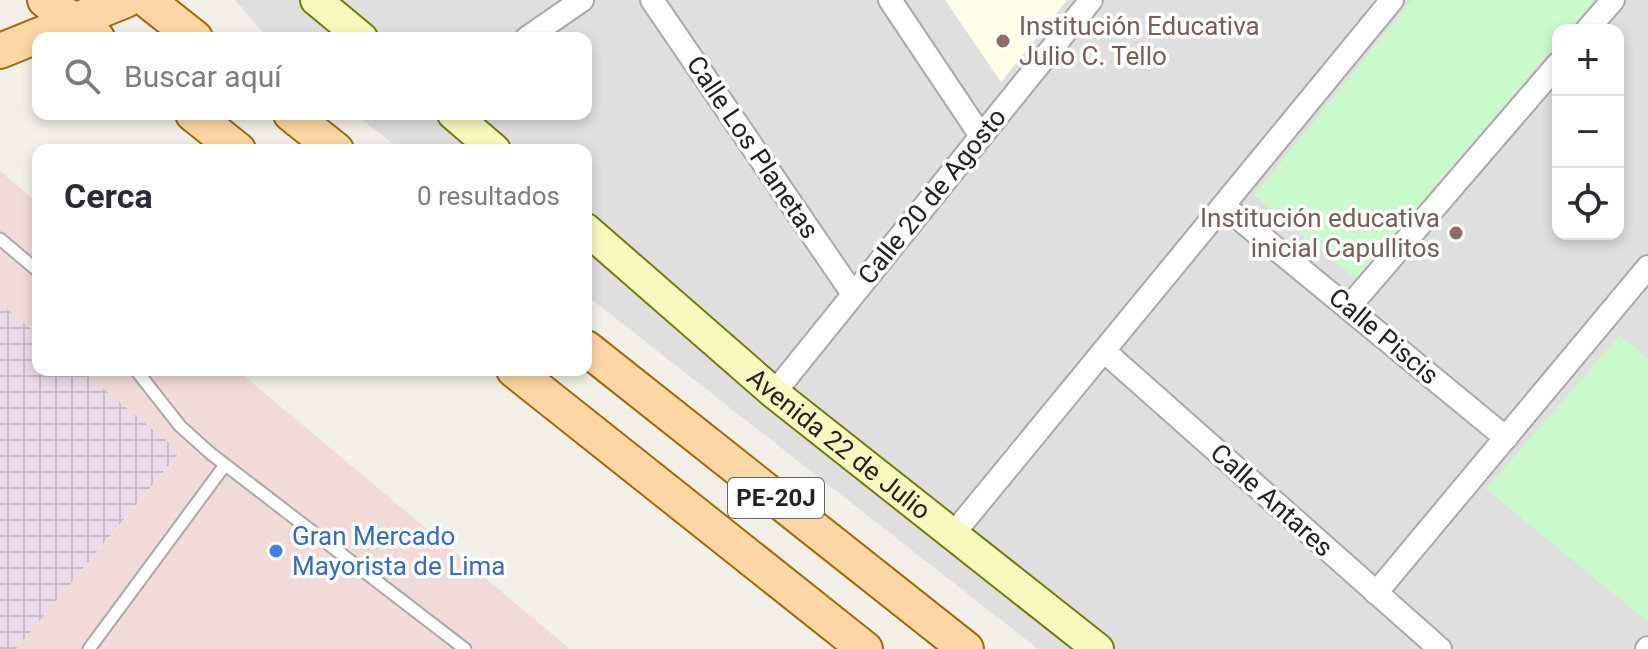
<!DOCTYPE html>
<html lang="es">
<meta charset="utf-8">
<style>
:root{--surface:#fff;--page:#f7f7f7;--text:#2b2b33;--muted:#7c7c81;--line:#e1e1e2}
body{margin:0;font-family:Roboto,sans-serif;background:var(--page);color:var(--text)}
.controls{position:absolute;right:24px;top:24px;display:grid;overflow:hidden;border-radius:16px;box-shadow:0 4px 12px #0003}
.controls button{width:72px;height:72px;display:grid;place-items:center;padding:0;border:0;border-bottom:2px solid var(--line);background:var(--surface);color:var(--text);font:40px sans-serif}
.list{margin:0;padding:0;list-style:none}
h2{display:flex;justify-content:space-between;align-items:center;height:104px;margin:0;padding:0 32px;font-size:34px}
h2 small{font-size:26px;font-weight:400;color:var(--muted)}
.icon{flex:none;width:44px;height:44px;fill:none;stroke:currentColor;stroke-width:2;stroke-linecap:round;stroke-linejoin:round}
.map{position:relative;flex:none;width:1648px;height:649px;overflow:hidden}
.search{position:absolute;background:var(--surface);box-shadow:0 4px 12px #0003;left:32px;top:32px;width:560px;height:88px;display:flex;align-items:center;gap:20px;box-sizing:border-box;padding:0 28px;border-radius:16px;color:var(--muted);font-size:30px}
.panel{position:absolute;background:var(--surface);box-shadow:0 4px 12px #0003;left:32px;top:144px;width:560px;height:232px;border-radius:16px}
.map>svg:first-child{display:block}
.residential{fill:#e0dfdf;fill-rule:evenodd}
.commercial{fill:#f2dad9}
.industrial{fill:url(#industrial-grid)}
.education{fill:#ffffe5}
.park{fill:#c8facc}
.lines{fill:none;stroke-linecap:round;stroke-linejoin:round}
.lane-casing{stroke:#a9a9a9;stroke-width:15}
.street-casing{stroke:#a9a9a9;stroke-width:26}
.secondary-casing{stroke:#707d05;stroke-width:34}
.primary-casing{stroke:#a06b00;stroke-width:38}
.lane{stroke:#fff;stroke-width:11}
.street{stroke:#fff;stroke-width:22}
.secondary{stroke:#f7fabf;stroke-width:30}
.primary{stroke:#fcd6a4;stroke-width:34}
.education-dot{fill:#8d6e63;stroke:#fff;stroke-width:3}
.shop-dot{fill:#3f7fe0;stroke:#fff;stroke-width:3}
.labels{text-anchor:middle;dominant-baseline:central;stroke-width:7;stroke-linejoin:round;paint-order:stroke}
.shield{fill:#fff;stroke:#646464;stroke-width:2}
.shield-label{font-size:24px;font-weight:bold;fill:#222}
.education-label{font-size:26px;fill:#785e54;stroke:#fff;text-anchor:start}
.street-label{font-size:26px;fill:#222;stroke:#fff}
.shop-label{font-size:26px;fill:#366cbe;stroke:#fff;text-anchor:start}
</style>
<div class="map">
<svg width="1648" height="649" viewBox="0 0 1648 649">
<defs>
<pattern id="industrial-grid" width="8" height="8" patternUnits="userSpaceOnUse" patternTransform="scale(2)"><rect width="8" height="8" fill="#ebdbe8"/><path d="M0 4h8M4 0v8" fill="none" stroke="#c9bcc7"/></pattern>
</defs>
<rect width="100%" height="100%" fill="#f2efe9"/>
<path class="residential" d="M235,0H1648V649H1038L586,295V150H401L355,114H586V38H268ZM1558,30H1618V234H1558Z"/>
<g class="commercial">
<path d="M0,171L38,203V335L0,303Z"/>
<path d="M81,370H237L570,649H16L180,453Z"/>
</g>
<path class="industrial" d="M0,303L38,335V370H81L180,452L16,649H0Z"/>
<path class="education" d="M945,0H1067L1001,82Z"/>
<g class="park">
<path d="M1412,0H1594L1569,30H1558V42L1356,279L1254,195Z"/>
<path d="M1620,335L1648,359V622L1486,489Z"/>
</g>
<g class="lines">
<defs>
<g id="lane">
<path d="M0,239L38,271"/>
<path d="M136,370L180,426L210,453L465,649"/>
<path d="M89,649L225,465"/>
</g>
<g id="street">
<path d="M652,0L853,294"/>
<path d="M890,0L981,136"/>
<path d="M1587,30L1613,0"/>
<path d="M527,38L582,0"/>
<path d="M1224,206L1506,438"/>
<path d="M1349,307L1558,64"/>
<path d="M1104,351L1440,649"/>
<path d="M774,393L1091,0"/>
<path d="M954,533L1392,0"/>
<path d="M1376,593L1648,267"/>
<path d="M1647,649L1648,648"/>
</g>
<g id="secondary">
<path d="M316,0L362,38"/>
<path d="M453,114L495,150"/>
<path id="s1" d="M586,229L774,393L1098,649"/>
</g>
<g id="primary">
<path d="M45,0L97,38"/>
<path d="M147,0L195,38"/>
<path d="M0,51L126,0"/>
<path d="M193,114L238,150"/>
<path d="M291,114L336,150"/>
<path d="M586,348L966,649"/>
<path d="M514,370L865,649"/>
</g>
</defs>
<use href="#lane" class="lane-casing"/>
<use href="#street" class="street-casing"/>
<use href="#secondary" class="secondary-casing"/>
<use href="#primary" class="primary-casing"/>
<use href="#lane" class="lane"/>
<use href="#street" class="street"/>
<use href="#secondary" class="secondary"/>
<use href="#primary" class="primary"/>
</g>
<g class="education-dot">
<circle cx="1003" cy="41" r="8"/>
<circle cx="1456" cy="233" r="8"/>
</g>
<circle class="shop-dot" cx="276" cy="551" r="8"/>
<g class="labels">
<rect class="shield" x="728" y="478" width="96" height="40" rx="6"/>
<g class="shield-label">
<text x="776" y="498">PE-20J</text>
</g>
<g class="education-label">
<text x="1019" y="26">Institución Educativa<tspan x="1019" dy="30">Julio C. Tello</tspan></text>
<text x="1440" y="218" text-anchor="end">Institución educativa<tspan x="1440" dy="30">inicial Capullitos</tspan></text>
</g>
<g class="street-label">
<text transform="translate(753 147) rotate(56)">Calle Los Planetas</text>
<text transform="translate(932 196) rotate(-51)">Calle 20 de Agosto</text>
<text transform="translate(1384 336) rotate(40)">Calle Piscis</text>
<text stroke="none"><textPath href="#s1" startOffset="332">Avenida 22 de Julio</textPath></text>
<text transform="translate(1272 500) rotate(42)">Calle Antares</text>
</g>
<g class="shop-label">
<text x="292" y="536">Gran Mercado<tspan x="292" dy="30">Mayorista de Lima</tspan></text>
</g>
</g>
</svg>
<div class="controls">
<button>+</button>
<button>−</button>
<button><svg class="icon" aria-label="locate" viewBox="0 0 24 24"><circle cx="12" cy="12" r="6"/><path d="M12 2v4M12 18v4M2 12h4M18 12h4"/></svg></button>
</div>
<div class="search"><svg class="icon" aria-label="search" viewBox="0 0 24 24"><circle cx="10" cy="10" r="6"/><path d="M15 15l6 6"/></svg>Buscar aquí</div>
<section class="panel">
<h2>Cerca<small>0 resultados</small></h2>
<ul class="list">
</ul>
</section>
</div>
